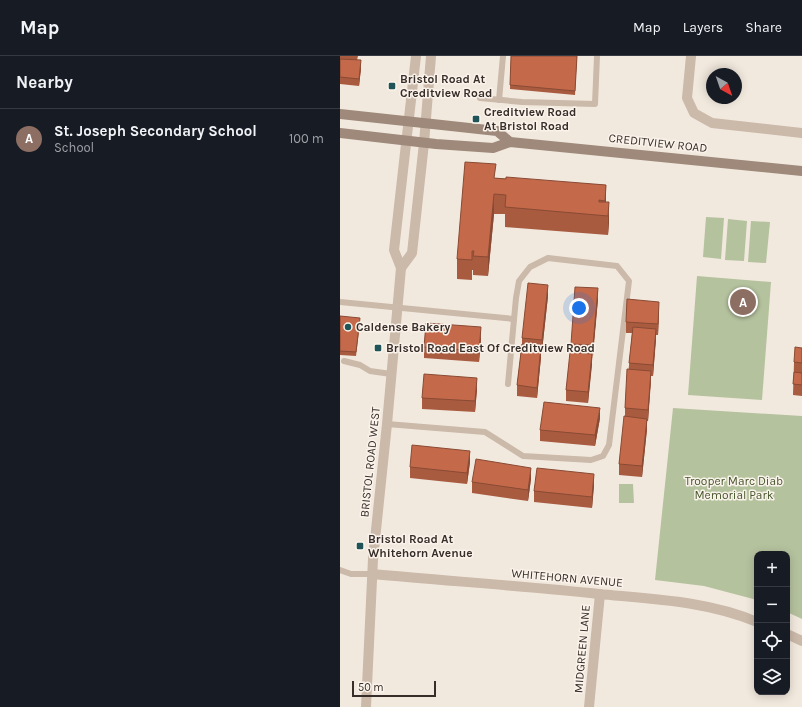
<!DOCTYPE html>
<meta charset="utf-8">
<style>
:root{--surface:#171b24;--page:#20242c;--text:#f1f3f6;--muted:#9ea1a6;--line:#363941;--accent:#ea580c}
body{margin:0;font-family:Karla,sans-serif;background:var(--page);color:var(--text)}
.controls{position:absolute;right:12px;bottom:12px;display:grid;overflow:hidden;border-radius:8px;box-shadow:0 2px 10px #0003}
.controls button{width:36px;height:36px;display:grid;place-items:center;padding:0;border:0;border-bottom:1px solid var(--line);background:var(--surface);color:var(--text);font:20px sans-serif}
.compass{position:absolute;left:366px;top:12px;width:36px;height:36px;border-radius:50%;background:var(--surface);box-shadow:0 2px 10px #0003;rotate:140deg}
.scale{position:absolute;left:12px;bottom:10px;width:84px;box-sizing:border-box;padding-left:4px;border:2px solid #382e29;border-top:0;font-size:11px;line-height:14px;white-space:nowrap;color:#382e29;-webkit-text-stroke:3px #faf3eb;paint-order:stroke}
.you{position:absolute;left:239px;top:252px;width:14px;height:14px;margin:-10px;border:3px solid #fff;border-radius:50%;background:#1a73e8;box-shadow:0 0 0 6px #1a73e833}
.badge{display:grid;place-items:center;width:26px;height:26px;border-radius:50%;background:var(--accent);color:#fff;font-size:13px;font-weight:700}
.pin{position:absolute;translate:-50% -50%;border:2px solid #fff;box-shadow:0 1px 4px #0006}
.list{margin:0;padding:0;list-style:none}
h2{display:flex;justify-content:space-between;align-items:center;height:52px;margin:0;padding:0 16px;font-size:17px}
h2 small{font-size:13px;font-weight:400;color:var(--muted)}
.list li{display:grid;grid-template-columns:26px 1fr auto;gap:12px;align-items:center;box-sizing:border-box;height:60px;padding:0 16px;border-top:1px solid var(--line)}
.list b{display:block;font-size:15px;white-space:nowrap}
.list p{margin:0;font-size:13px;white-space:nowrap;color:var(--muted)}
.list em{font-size:13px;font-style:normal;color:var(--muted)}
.icon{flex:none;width:22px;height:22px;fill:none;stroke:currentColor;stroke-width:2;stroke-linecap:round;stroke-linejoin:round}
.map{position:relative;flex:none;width:462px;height:651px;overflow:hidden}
header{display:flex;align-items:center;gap:24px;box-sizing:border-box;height:56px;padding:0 20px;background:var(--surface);border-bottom:1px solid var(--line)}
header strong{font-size:19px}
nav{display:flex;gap:22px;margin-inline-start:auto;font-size:14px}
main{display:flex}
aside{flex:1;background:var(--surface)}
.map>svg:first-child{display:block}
.green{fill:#b5c29e}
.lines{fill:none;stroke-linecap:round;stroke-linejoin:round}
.service{stroke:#cbb9aa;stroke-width:6}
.minor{stroke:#cbb9aa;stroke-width:10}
.tertiary{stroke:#cbb9aa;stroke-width:10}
.secondary{stroke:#9e897b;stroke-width:10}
.wall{fill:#a95b40}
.shaded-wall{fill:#894a34}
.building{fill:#c46a4a;stroke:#894a34}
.poi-dot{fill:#1f5559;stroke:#faf3eb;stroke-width:1.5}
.labels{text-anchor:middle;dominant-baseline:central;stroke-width:3;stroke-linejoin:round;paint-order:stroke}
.poi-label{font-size:12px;font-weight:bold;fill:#382e29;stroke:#faf3eb;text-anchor:start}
.street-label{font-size:12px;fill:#382e29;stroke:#faf3eb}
.park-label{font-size:12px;fill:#47562d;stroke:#faf3eb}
</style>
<header>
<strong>Map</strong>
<nav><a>Map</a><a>Layers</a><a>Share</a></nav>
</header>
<main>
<aside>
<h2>Nearby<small></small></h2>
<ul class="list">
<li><span class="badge" style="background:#8d6e63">A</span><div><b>St. Joseph Secondary School</b><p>School</p></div><em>100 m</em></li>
</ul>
</aside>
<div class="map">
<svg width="462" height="651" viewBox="0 0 462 651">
<rect width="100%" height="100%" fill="#f2e9de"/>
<g class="green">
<path d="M366,161L384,162L381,203L363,201Z"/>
<path d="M388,163L407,165L404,205L385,204Z"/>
<path d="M411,165L430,166L426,207L408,206Z"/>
<path d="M357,220L431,226L422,344L348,339Z"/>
<path d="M333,352L462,360V563L447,556V498H417V544L364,530L315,524Z"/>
<path d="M279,428H293L294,447H279Z"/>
</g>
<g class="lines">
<g class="service">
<path d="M140,42L182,46L255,48L257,0"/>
<path d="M159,44L163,0"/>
<path d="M0,246L174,263"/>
<path d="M4,305L20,309L30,315L51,318"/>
<path d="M47,368L145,376L183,400L251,404L263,400L269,389L289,225L277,210L208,202L190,211L179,225L176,242L168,328"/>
<path d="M0,514L11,518H32"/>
</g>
<g class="minor">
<path d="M351,0L347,42L354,57L372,67L462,77"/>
<path d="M249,651L260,538"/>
</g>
<g class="tertiary">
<path d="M61,212L72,197L84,87L91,0"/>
<path d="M32,518C108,525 184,530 259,538C312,543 368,545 417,566"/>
<path d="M447,578L462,585"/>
<path d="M26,651L33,503L47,368L61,212L54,194L76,0"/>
</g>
<g class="secondary">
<path d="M0,58L157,75L170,86"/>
<path d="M0,77L96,88L153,92L170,86L462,115"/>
</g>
</g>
<g class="wall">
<path d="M0,0H18L17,4L21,12L19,30L0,28Z"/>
<path d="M171,0H237L235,39L170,33Z"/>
<path d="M156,122L266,129V146L269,166L268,179L165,171V158H154L148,220L133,219V214H132V224L117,223V203Z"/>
<path d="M208,240L202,295H201V301L197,342L177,340V329L182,288V282Z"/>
<path d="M258,243L248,347L226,345V334L231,296V288Z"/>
<path d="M319,257L318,279H316L313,320H311L308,365H307V373L302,421L279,419V408L285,360V352L292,277H286V266Z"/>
<path d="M0,260L20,266L16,300L0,299Z"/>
<path d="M141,282L139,306L84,302V291Z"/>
<path d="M462,292V340L453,339L454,306Z"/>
<path d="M137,333L135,356L82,353V342Z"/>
<path d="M260,362L255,390L200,385V374Z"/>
<path d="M130,406L127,428L70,422V411Z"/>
<path d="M191,423L188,445L132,437V426Z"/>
<path d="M254,429L252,452L194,446V435Z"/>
</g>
<g class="shaded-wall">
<path d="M21,4V12L19,30V23Z"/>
<path d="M266,129V148L265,160V145Z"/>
<path d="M154,138V158L148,220V201Z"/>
<path d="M269,146V166L268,179V160Z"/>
<path d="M208,229V240L202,295V284Z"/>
<path d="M258,232V243L253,300V289Z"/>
<path d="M319,246V257L318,279V268Z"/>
<path d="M141,271V282L139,306V295Z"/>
<path d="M316,273V284L313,320V309Z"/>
<path d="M201,290V301L197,342V332Z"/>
<path d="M252,298V309L248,347V336Z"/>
<path d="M311,315V325L308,365V354Z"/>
<path d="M137,322V333L135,356V345Z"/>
<path d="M260,352V362L255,390V379Z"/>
<path d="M307,363V373L302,421V410Z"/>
<path d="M130,395V406L127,428V417Z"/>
<path d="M191,412V423L188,445V434Z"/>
<path d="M254,418V429L252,452V441Z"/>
</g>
<g class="building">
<path d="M171,0H237L235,35L170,29Z"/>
<path d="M0,3L21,4L19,23L0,21Z"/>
<path d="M125,106L156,108L154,122L166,123V121L266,129L265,145L259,144V146H269L268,160L165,151L166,139L154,138L148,201L133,200L134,195H132V204L117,203Z"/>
<path d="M188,227L208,229L202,284L182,282Z"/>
<path d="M235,231L258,232L253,289L231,288Z"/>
<path d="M287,243L319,246L318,268L286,266Z"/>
<path d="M0,260L20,262L16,296L0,295Z"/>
<path d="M86,267L141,271L139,295L84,291Z"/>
<path d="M293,271L316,273L313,309L289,307Z"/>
<path d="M182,288L201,290L197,332L177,329Z"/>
<path d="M455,291L462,292V307L454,306Z"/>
<path d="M230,296L252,298L248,336L226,334Z"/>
<path d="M287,313L311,315L308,354L285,352Z"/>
<path d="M454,316L462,317V329L453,328Z"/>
<path d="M84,318L137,322L135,345L82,342Z"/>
<path d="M204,346L260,352L255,379L200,374Z"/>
<path d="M284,360L307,363L302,410L279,408Z"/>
<path d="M72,389L130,395L127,417L70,411Z"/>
<path d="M136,403L191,412L188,434L132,426Z"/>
<path d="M197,412L254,418L252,441L194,435Z"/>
</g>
<g class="poi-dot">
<rect x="48" y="26" width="8" height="8" rx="2"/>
<rect x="132" y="59" width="8" height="8" rx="2"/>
<circle cx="8" cy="271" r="4"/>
<rect x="34" y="288" width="8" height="8" rx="2"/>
<rect x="16" y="486" width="8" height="8" rx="2"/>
</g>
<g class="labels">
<g class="poi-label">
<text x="60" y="23">Bristol Road At<tspan x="60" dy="14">Creditview Road</tspan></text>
<text x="144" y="56">Creditview Road<tspan x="144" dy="14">At Bristol Road</tspan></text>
<text x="16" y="271">Caldense Bakery</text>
<text x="46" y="292">Bristol Road East Of Creditview Road</text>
<text x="28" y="483">Bristol Road At<tspan x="28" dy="14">Whitehorn Avenue</tspan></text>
</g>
<g class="street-label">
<text transform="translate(318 87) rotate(6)">CREDITVIEW ROAD</text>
<text transform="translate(30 406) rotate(-84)">BRISTOL ROAD WEST</text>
<text transform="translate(227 522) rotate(5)">WHITEHORN AVENUE</text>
<text transform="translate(242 593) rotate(-85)">MIDGREEN LANE</text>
</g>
<g class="park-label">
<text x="394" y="425">Trooper Marc Diab<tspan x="394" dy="14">Memorial Park</tspan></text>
</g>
</g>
</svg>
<div class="controls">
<button>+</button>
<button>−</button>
<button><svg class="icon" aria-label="locate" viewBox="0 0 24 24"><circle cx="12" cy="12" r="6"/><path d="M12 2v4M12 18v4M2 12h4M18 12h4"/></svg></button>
<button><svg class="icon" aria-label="layers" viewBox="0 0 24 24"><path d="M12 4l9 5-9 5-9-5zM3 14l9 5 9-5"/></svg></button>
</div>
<svg class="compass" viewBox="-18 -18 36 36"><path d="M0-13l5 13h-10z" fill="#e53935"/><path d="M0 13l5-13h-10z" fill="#9ea1a6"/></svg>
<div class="scale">50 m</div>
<div class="you"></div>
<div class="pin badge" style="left:403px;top:246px;background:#8d6e63">A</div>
</div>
</main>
